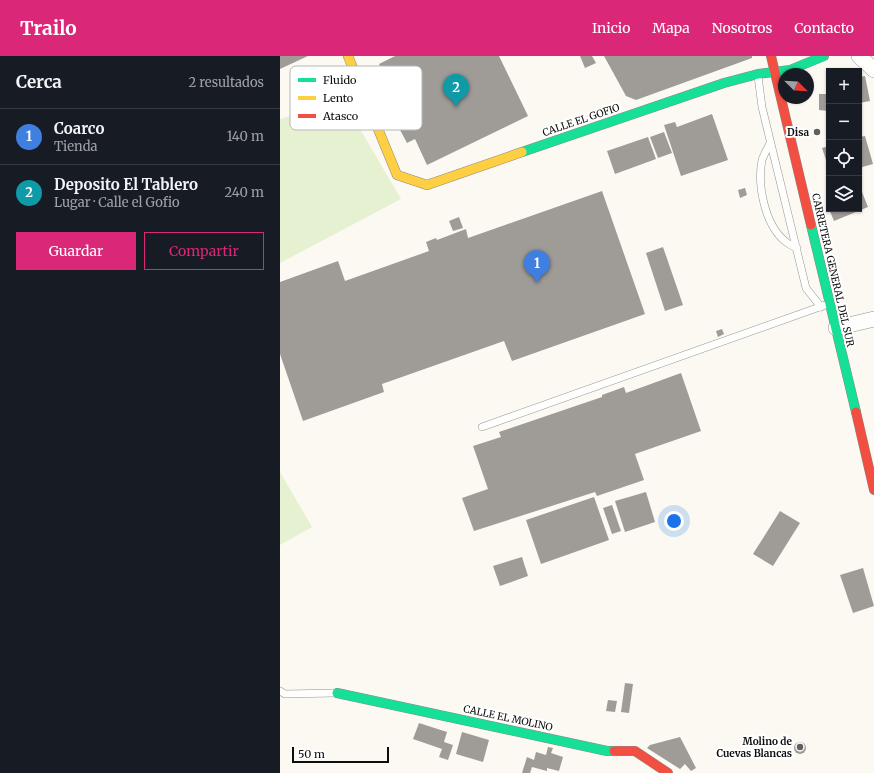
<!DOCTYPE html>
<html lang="es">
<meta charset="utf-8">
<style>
:root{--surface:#171b24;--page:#242831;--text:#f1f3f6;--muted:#9ea1a6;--line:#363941;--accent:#db2777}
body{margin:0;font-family:Merriweather,serif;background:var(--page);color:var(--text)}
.controls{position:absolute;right:12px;top:12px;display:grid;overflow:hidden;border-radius:0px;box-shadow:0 1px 3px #0004}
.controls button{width:36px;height:36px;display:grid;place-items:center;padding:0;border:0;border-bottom:1px solid var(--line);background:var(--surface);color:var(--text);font:20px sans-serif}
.compass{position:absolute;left:498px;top:12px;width:36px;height:36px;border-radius:50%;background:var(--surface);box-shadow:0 1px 3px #0004;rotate:114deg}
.scale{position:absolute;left:12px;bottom:10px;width:97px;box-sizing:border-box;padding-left:4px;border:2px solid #0e0e0e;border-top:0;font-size:11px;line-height:14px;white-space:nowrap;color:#0e0e0e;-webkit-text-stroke:3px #fff;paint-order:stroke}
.you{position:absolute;left:394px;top:465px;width:14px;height:14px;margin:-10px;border:3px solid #fff;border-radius:50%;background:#1a73e8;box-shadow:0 0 0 6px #1a73e833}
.badge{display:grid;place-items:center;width:26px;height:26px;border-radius:50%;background:var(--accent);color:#fff;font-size:13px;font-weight:700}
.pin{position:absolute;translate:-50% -33px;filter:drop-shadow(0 1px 2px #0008)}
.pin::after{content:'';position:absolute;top:21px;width:14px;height:12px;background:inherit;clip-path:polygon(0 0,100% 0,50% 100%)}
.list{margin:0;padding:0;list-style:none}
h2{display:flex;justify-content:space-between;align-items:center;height:52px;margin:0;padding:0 16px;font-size:17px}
h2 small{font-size:13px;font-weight:400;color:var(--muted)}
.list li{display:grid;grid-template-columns:26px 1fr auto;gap:12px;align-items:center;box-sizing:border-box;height:56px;padding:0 16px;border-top:1px solid var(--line)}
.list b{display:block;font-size:15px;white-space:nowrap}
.list p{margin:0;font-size:13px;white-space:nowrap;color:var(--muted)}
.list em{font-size:13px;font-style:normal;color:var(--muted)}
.actions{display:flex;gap:8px;padding:12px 16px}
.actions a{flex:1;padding:9px 0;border:1px solid var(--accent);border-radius:0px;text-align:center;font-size:14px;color:var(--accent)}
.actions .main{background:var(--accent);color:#fff}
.icon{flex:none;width:22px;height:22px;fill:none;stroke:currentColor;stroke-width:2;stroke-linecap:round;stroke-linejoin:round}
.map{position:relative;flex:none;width:594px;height:717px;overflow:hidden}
header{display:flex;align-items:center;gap:24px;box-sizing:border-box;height:56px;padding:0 20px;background:var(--accent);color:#fff}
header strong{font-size:19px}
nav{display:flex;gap:22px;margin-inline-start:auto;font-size:14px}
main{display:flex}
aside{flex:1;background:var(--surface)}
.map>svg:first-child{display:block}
.green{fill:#e6f1d2}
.building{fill:#9f9c98}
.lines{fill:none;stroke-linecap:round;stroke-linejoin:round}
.lane-casing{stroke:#959491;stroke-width:8}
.street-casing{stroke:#959491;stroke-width:16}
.fast-casing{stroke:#8b8a87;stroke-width:10}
.slow-casing{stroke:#8b8a87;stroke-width:10}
.jam-casing{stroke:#8b8a87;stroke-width:10}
.lane{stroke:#fefefd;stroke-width:7}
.street{stroke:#fefefd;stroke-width:15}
.fast{stroke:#16e098;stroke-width:9}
.slow{stroke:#ffcf43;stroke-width:9}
.jam{stroke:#f24e42;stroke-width:9}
.poi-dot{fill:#61605e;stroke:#fff;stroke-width:1.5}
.labels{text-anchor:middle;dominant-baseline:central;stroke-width:4;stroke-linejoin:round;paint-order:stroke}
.street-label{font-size:10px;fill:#0e0e0e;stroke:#fff}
.poi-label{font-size:10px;font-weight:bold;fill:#0e0e0e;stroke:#fff;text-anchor:end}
.key{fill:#fff;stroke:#b7b7b7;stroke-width:1}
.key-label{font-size:11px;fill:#0e0e0e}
</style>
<header>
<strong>Trailo</strong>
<nav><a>Inicio</a><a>Mapa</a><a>Nosotros</a><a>Contacto</a></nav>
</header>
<main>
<aside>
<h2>Cerca<small>2 resultados</small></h2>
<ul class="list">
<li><span class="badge" style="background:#3f7fe0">1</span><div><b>Coarco</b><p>Tienda</p></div><em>140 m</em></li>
<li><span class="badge" style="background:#0f9aa8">2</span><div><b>Deposito El Tablero</b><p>Lugar · Calle el Gofio</p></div><em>240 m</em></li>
</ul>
<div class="actions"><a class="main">Guardar</a><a>Compartir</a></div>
</aside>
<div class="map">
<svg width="594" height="717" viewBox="0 0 594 717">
<rect width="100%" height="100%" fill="#fbf9f2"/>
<g class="green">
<path d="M63,44L121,143L0,207V63Z"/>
<path d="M0,416L32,471L0,489Z"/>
</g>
<g class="building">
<path d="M0,0H28L0,13Z"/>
<path d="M115,0H219L248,60L147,109L135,83L127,87L103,42L113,37L99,8Z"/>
<path d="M300,0H312L316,7L305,12Z"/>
<path d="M324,0H472V2L356,44L346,40Z"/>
<path d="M585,20L590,45L579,47V21Z"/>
<path d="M539,38H549L548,55L539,54Z"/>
<path d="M432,58L448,104L401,120L384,69L395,66L397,71Z"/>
<path d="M384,76L392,97L378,102L370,81Z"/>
<path d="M585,80L593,108L579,112V81Z"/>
<path d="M368,81L376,103L335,118L327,95Z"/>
<path d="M549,90V113L542,92Z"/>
<path d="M465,132L467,139L460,142L458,134Z"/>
<path d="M322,135L365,258L232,305L224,285L102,328L104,336L23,365L0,298V226L58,205L65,225L149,195L146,186L156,182L157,184L186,173L188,182Z"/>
<path d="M582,136L588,151L554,165L549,153H579V137Z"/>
<path d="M179,161L183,172L173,175L169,165Z"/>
<path d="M383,191L403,249L385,255L366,197Z"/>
<path d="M442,273L444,278L438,281L436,275Z"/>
<path d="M401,317L421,375L355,398L364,424L317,440L315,436L194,475L182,442L208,433L193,390L221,381L219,376L322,341V339L344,331L346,337Z"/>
<path d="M366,436L375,466L345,476L335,445Z"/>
<path d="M314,441L329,484L261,508L246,464Z"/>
<path d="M332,449L341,475L332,478L323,452Z"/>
<path d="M500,455L520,467L493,510L473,498Z"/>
<path d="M242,501L248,520L220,530L213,510Z"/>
<path d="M583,512L594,550L573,557L560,519Z"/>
<path d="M345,627L353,628L349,657L341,656Z"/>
<path d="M328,644L337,645L335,656L326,655Z"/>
<path d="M139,667L167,676L164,686L173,689L168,704L159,701L162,693L133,683Z"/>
<path d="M182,676L209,684L203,706L176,698Z"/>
<path d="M400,681L416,712L411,715L405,708L400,713L367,692L370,689Z"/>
<circle cx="520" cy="692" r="6"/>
<path d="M268,691L273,692L271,697L283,701L279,715L267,712V715L252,711L250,717H242L247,701L254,704L256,696L266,699Z"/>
</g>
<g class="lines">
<defs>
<g id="lane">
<path d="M478,20L482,51L526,232L541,251"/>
<path d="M490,87C488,92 484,98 482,104C477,129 485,170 506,186C509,189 513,190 517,192"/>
<path d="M202,371L548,248"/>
<path d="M0,635L5,638L55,637"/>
</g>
<g id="street">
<path d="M579,0L594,14"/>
<path d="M556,272L594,263"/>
</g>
<g id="fast">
<path d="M242,96L444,27L478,18L510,14L544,0"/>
<path d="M531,169L576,356"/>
<path d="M57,637L327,695H334"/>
</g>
<path id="slow" d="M68,0L117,119L147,129L242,96"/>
<g id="jam">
<path d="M491,0L531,169"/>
<path d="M576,356L594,434"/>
<path d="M334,695H355L388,717"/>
</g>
</defs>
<use href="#lane" class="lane-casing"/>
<use href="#street" class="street-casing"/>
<use href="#fast" class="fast-casing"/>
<use href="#slow" class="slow-casing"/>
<use href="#jam" class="jam-casing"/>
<use href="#lane" class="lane"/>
<use href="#street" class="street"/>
<use href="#fast" class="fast"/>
<use href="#slow" class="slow"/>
<use href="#jam" class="jam"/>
</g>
<g class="poi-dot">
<circle cx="537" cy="76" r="4"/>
<circle cx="520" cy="691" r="4"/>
</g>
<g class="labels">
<g class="street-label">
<text transform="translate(301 64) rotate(-19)">CALLE EL GOFIO</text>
<text transform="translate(553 214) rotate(77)">CARRETERA GENERAL DEL SUR</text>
<text transform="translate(228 662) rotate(12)">CALLE EL MOLINO</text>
</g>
<g class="poi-label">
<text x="529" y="76">Disa</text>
<text x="512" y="685">Molino de<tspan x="512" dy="12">Cuevas Blancas</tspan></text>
</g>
</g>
<rect x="10" y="10" width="132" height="64" rx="6" class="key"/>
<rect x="18" y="22" width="18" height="4" fill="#16e098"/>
<rect x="18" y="40" width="18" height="4" fill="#ffcf43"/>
<rect x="18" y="58" width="18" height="4" fill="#f24e42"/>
<g class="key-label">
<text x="43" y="28">Fluido</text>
<text x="43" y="46">Lento</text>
<text x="43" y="64">Atasco</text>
</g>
</svg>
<div class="controls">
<button>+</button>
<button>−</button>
<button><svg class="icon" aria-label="locate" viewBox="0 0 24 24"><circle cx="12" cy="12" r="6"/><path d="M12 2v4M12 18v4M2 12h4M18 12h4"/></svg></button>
<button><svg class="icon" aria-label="layers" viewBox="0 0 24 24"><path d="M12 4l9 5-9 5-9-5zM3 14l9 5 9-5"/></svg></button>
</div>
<svg class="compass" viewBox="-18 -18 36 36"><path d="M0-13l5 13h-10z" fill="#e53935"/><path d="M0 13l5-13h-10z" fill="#9ea1a6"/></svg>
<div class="scale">50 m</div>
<div class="you"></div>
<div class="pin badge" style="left:257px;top:227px;background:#3f7fe0">1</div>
<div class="pin badge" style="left:176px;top:51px;background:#0f9aa8">2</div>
</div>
</main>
